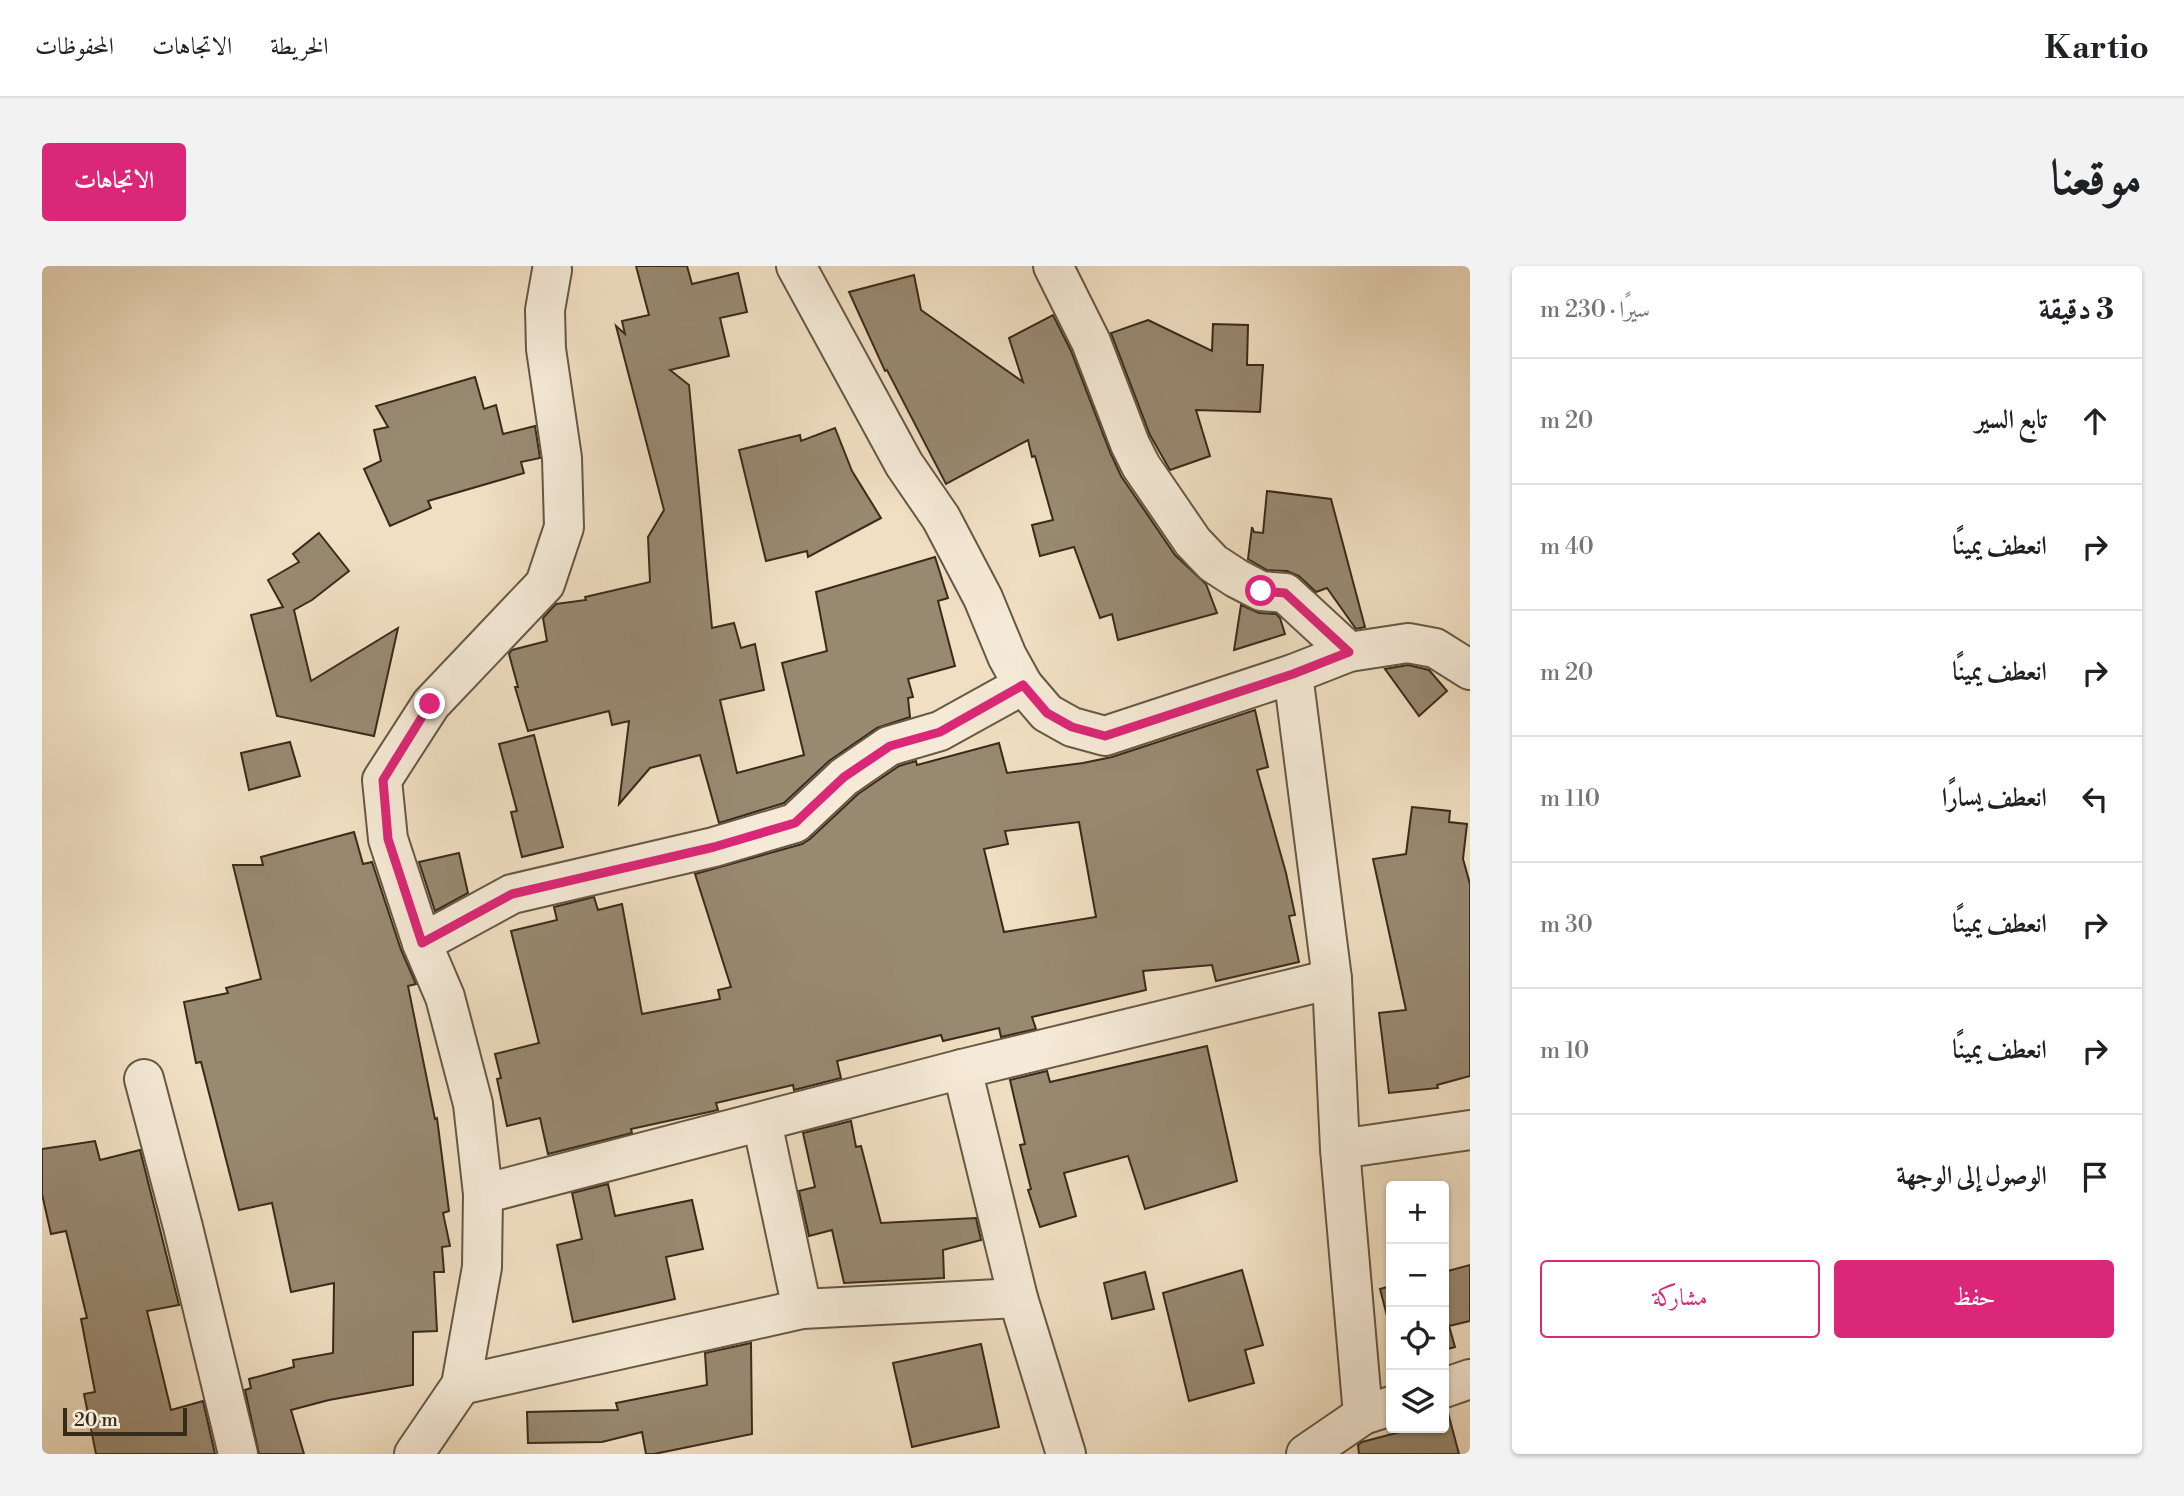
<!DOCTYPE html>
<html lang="ar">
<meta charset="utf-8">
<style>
:root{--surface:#fff;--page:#f2f2f2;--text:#202124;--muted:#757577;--line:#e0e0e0;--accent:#db2777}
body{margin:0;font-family:"Libre Bodoni",Amiri,serif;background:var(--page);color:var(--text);direction:rtl}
.controls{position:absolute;right:21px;bottom:21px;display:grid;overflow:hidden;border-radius:7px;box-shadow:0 2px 5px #0004}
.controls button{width:63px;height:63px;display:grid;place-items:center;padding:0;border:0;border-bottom:2px solid var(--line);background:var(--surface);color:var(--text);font:35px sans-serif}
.scale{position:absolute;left:21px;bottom:18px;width:124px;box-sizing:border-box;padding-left:7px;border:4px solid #392b1a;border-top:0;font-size:19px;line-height:24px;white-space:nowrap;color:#392b1a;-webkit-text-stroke:5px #f5ead7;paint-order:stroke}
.stop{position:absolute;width:21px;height:21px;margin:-16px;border:5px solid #db2777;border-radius:50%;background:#fff}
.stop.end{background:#db2777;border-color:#fff;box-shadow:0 2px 7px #0008}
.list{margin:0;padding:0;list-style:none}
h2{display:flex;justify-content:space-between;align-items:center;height:91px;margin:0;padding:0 28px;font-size:30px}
h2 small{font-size:23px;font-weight:400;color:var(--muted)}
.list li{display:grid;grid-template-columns:46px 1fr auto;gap:21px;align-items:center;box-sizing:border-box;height:126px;padding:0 28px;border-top:2px solid var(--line)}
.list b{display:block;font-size:26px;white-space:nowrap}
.list em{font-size:23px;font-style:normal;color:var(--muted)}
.actions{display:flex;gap:14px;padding:21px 28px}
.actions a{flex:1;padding:16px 0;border:2px solid var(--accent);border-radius:7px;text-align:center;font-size:24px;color:var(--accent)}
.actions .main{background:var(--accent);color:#fff}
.icon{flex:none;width:38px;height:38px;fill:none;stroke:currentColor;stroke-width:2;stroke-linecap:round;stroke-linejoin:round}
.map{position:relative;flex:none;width:1428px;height:1188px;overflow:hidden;direction:ltr;border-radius:7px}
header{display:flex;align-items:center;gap:42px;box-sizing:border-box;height:98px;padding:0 35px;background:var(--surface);border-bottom:2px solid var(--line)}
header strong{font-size:33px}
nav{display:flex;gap:38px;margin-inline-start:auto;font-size:24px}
.intro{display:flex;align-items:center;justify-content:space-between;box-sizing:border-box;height:168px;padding:0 42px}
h1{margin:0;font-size:49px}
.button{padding:18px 32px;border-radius:7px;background:var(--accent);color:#fff;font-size:24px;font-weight:700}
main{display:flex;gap:42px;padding:0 42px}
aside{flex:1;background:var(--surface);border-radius:7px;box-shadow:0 2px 5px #0004}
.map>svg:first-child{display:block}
.building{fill:#988971;stroke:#392b1a;stroke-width:2;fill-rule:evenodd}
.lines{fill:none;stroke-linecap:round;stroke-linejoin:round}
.street-casing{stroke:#675844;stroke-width:42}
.street{stroke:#f5ead7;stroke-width:38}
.route{stroke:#db2777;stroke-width:9}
</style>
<header>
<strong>Kartio</strong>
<nav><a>الخريطة</a><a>الاتجاهات</a><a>المحفوظات</a></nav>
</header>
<div class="intro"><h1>موقعنا</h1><a class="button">الاتجاهات</a></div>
<main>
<aside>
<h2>3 دقيقة<small>سيرًا · 230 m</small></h2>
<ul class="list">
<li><svg class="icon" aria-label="ahead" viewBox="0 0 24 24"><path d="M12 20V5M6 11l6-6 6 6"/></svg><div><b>تابع السير</b></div><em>20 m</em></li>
<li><svg class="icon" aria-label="right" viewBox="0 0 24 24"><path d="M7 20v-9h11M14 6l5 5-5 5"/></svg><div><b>انعطف يمينًا</b></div><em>40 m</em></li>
<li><svg class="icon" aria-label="right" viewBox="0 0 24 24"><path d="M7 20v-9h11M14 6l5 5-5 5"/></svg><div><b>انعطف يمينًا</b></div><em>20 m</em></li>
<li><svg class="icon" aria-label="left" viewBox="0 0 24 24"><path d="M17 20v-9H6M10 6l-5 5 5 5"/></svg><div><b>انعطف يسارًا</b></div><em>110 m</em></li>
<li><svg class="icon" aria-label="right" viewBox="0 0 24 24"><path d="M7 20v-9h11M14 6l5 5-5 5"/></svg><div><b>انعطف يمينًا</b></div><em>30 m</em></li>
<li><svg class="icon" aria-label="right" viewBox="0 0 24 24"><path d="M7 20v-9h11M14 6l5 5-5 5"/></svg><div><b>انعطف يمينًا</b></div><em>10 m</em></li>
<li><svg class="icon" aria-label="arrive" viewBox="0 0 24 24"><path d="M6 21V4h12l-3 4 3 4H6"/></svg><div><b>الوصول إلى الوجهة</b></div></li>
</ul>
<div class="actions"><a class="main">حفظ</a><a>مشاركة</a></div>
</aside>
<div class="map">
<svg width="1428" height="1188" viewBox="0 0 1428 1188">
<rect width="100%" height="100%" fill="#f0dfc2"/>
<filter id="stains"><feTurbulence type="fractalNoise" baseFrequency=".00286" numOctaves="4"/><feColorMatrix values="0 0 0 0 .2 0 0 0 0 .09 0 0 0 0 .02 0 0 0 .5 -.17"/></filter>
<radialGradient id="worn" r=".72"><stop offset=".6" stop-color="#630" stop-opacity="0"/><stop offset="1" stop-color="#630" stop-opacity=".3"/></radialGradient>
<g class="building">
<path d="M594,0H645L650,18L696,7L705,46L678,52L687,90L628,104L647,119L670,362L692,357L699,382L713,378L722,424L678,434L695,507L762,489L740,397L785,385L774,326L893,291L906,332L896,335L913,400L866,413L871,431L866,432L868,451L835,462L787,495L742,537L677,557L658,489L608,502L577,538L587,455L570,459L567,445L486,465L473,421H476L467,388L470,384L505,375L501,352L514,338L544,334L543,331L608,316L606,271L622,244L574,60L583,68L580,55L607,49Z"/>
<path d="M872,9L879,44L981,116L967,72L1011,49L1029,85L1068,186L1079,210L1133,289L1164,318L1175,347L1076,374L1070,348L1058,352L1032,281L998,290L990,259L1011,254L993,190L990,191L986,174L904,218L845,104L843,105L807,26Z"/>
<path d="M1106,54L1170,85L1171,58L1206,59L1205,99H1221L1218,146L1154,144L1168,190L1128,204L1108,169L1069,67Z"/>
<path d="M433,111L442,143L454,139L461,168L493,160L498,192L479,196L482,207L386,235L389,242L348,260L322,203L339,195L332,164L346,161L334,140Z"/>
<path d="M793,162L810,205L839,252L766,291L765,285L724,295L697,184L758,169L759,175Z"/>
<path d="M1225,225L1289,233L1323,361L1314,363L1285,322L1274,326L1257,310L1245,305L1225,304L1206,293L1210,261L1212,266L1221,267Z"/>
<path d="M277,267L307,305L270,334L252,344L269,415L356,362L332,470L235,450L209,349L241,341L226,314L257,296L251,288Z"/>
<path d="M1199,339L1217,347L1234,348L1238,352L1243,368L1192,384Z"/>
<path d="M1366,399L1387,404L1405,425L1377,450L1343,403Z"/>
<path d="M1213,444L1226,501L1215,504L1244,607L1253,649L1247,650L1257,696L1174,715L1170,699L1101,705L1104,724L990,751L994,763L959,771L957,762L901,775L899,769L795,795L799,812L752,824L751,819L674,837L676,844L589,863L590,867L506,888L498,852L465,860L455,813L459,812L453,788L497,777L469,665L515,654L512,641L552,631L556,644L580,638L600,748L678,733L676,724L689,721L653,608L760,578L768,573L816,528L857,500L874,495L875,499L957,477L965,507L1041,497L1070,491ZM1037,556L1054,651L962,666L942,583L966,578L963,565Z"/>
<path d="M492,469L521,581L480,591L469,546L475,545L457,478Z"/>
<path d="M248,476L258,510L207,524L199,487Z"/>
<path d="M1370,541L1408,545L1407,556L1425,558L1421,593L1428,618V810L1395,819L1396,822L1347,827L1337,747L1364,744L1331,593L1364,588Z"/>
<path d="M312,566L321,598L330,596L359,684L374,718L366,720L393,853L395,852L407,945L401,947L408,980L400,981L402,1006H392L395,1065L371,1066V1119L287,1134L249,1144L262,1188H217L203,1124L209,1122L207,1113L252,1101L251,1094L291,1087L292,1017L249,1026L230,937L197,944L159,796L154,797L142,736L186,727L184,722L219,713L191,599H221L219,591Z"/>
<path d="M417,587L426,627L393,645L377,596Z"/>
<path d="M1165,780L1195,915L1103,943L1086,890L1022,907L1034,950L998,961L986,924L989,923L978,879L983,878L968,814L1005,805L1008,816Z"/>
<path d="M809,855L814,881L819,880L839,957L934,952L939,974L901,984L902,1012L802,1017L790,964L767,970L757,925L773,921L761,867Z"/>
<path d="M53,875L58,894L98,884L137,1039L105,1045L129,1144L161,1135L173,1188H54L42,1128L53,1126L39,1053L45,1052L24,965L9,968L0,928V883Z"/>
<path d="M566,918L573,950L650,934L661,983L624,991L633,1033L531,1056L515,979L540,973L530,927Z"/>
<path d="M1428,999V1055L1407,1060L1413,1081L1402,1084V1006Z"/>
<path d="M1200,1004L1221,1079L1203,1084L1212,1117L1147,1135L1121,1027Z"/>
<path d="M1103,1006L1112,1043L1070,1053L1062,1017Z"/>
<path d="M1349,1020V1065L1338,1023Z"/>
<path d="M709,1077L710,1168L612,1188H604L600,1166L560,1176L486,1177L485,1146L576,1144L574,1137L665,1119L663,1087Z"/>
<path d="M939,1078L957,1161L870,1181L851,1097Z"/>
<path d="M1402,1143H1405L1417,1188H1317L1316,1179L1320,1176L1373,1162H1402Z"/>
</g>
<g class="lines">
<defs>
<g id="street">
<path d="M754,0L862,198L899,252L941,332L965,390L981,419L1005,447L1030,461L1063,470L1251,408L1307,386L1366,377L1393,382L1428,404"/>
<path d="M1011,0L1049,76L1088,178L1099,200L1151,276L1171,297L1194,312L1219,325L1243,327L1307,386"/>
<path d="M1251,408L1290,713L1298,883L1321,1149"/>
<path d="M380,677L470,628L672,581L753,557L802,511L847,480L898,465L981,419"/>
<path d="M920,803L976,1032L1024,1188"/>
<path d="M102,813L141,961L196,1188"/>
<path d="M720,856L760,1043"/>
<path d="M1298,883L1428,864"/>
<path d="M441,928L920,803L1290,713"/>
<path d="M419,1119L760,1043L976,1032"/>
<path d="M1402,1122L1428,1113"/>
<path d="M372,1188L419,1119L440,1001L441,928L431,838L403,731L380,677L346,573L340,514L389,438L503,318L522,261L520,192L504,83L503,44L510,4"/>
<path d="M1264,1188L1321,1149L1349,1140"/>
</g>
</defs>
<use href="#street" class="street-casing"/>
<use href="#street" class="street"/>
</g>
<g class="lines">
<path class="route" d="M388,438L341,514L346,573L380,677L470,628L672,581L753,557L802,511L848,480L898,466L981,419L1005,447L1030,461L1063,470L1251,408L1307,386L1243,327L1219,325"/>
</g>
<rect width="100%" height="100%" filter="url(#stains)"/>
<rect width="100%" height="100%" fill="url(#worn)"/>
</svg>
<div class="controls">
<button>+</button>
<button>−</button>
<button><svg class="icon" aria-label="locate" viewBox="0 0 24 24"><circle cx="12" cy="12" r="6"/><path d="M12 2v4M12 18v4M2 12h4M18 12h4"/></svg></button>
<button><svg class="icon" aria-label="layers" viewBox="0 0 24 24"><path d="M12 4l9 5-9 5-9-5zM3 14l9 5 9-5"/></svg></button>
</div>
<div class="scale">20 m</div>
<div class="stop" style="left:1219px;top:325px"></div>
<div class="stop end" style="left:388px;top:438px"></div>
</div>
</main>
